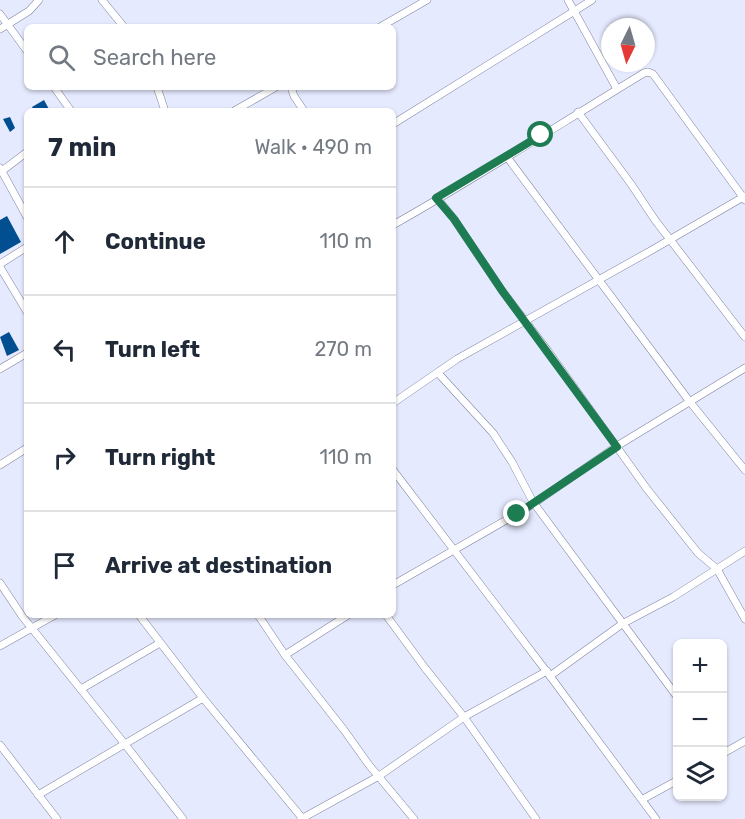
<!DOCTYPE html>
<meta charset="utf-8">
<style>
:root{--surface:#fff;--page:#f2f2f3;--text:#1f2937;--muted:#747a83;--line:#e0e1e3}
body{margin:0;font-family:Rubik,sans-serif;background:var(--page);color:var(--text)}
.controls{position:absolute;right:18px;bottom:18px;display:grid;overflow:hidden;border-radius:9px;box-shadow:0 2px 4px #0004}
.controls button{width:54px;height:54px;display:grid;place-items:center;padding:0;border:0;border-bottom:2px solid var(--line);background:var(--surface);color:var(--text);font:30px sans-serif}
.compass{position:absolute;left:601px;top:18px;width:54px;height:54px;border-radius:50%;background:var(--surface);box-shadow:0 2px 4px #0004;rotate:185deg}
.stop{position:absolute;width:18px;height:18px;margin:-14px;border:4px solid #1e7c53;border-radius:50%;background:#fff}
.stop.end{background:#1e7c53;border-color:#fff;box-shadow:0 2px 6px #0008}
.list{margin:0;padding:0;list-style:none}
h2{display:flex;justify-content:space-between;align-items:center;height:78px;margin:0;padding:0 24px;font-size:26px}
h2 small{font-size:20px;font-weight:400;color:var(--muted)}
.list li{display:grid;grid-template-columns:39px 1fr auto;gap:18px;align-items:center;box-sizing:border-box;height:108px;padding:0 24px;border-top:2px solid var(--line)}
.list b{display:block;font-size:22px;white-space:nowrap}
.list em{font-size:20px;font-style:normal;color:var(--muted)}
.icon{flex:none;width:33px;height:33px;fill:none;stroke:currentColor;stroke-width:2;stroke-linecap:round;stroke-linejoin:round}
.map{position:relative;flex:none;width:745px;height:819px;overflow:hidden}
.search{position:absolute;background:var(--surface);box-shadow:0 2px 4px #0004;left:24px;top:24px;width:372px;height:66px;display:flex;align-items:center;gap:15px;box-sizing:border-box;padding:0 21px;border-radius:9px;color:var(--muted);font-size:22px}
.panel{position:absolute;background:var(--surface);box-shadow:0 2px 4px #0004;left:24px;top:108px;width:372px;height:510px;border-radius:9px}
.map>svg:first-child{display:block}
.building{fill:#014e91}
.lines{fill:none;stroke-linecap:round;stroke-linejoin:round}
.minor-casing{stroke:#7f85a2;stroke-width:8}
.minor{stroke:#fff;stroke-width:7}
.route{stroke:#1e7c53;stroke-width:8}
</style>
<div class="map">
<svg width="745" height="819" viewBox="0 0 745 819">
<rect width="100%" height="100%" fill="#e6eafe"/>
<g class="building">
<path d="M44,100L50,111H34L32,107Z"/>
<path d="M10,117L15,128L10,132L3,119Z"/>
<path d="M7,216L21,242L0,254V220Z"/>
<path d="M9,332L19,350L7,356L0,337Z"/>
</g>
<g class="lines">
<defs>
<g id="minor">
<path d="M102,0L124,27"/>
<path d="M568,0L617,89"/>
<path d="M0,14L27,51"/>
<path d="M380,27L427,0"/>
<path d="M0,29L29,11L39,0"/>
<path d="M54,87L71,111"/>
<path d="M157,87L165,111"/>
<path d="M291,87L294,96L304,111"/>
<path d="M234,111L276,87"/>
<path d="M578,112L631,184L655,220L745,337"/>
<path d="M393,124L592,0"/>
<path d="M507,157L690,402L745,470"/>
<path d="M0,168L27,217"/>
<path d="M2,171L27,152"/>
<path d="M437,198L454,219L503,292L548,351L647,489L698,553L717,569L745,619"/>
<path d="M393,225C478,177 560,124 644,73L648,72L653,74L745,200"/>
<path d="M0,264L27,247"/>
<path d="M0,267L27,312"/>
<path d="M0,369L27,353"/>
<path d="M438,373L493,433L512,462L533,502L678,698"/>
<path d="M393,403L457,359L652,250L745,196"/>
<path d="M0,465L27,448"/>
<path d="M393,470L550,676L656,819"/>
<path d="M0,583L22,616L124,743L183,819"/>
<path d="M393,585L527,508L617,446L745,368"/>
<path d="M139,615L203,698L303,819"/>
<path d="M258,615L285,655L344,730L369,765L414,819"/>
<path d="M386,615L425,668L464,717L536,819"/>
<path d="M0,646L55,615"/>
<path d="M285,655L348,615"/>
<path d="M550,676L622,624L673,597L745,551"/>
<path d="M81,689L160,643"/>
<path d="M0,745L57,819"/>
<path d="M722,754L745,741"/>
<path d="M38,795L203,698"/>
<path d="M643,799L678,780"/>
<path d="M301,819L379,776L464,717L547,671"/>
</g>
</defs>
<use href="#minor" class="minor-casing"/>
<use href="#minor" class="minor"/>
</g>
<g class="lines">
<path class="route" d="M517,514L617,447L503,292L454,219L436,198L541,135"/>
</g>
</svg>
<div class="controls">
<button>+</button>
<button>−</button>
<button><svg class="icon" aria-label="layers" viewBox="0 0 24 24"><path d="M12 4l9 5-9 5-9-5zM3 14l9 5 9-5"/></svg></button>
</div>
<svg class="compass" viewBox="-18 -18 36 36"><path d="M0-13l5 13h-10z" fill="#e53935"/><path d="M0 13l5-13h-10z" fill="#747a83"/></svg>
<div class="stop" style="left:541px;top:135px"></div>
<div class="stop end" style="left:517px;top:514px"></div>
<div class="search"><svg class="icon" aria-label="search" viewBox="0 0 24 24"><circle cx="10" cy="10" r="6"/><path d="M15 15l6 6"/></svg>Search here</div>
<section class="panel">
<h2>7 min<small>Walk · 490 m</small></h2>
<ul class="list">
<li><svg class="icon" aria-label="ahead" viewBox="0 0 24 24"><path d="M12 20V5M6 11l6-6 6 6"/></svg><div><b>Continue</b></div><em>110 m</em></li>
<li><svg class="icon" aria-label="left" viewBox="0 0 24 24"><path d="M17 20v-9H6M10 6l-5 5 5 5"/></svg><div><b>Turn left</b></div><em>270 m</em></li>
<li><svg class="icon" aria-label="right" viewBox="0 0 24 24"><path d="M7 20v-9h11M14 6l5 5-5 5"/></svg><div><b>Turn right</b></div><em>110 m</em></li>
<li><svg class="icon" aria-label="arrive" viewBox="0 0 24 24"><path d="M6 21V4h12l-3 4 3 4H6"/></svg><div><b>Arrive at destination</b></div></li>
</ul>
</section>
</div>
